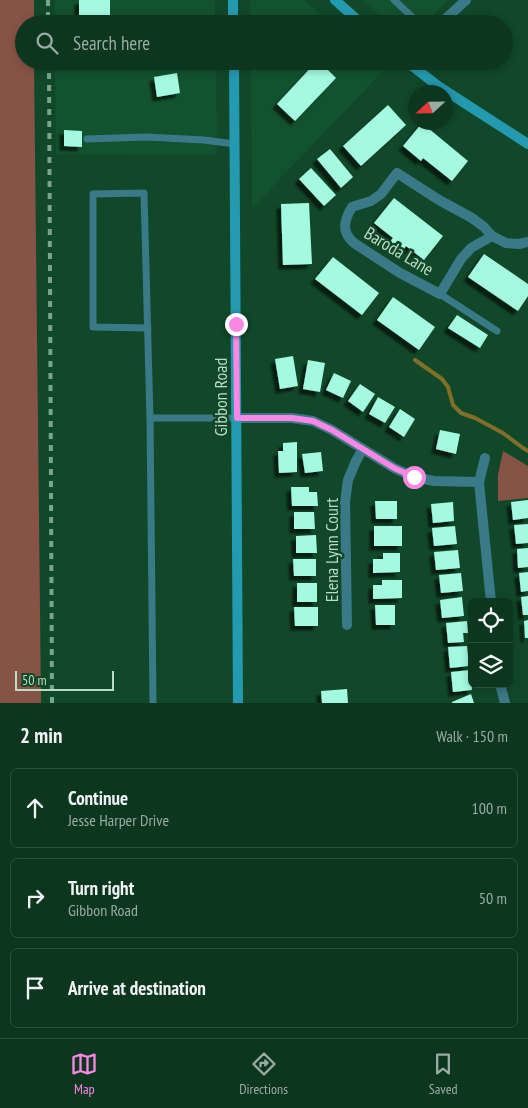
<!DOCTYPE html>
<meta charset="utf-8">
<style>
:root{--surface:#0d361f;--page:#1b412c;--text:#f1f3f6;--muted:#9aaba4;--line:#2d503d;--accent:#fa87e6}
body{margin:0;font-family:"PT Sans Narrow",sans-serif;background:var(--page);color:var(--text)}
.controls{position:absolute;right:15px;bottom:15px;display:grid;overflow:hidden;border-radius:8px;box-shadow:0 2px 8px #0003}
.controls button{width:45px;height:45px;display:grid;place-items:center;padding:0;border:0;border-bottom:1px solid var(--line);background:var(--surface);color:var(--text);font:25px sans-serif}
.compass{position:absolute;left:408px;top:85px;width:45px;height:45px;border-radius:50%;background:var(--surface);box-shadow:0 2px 8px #0003;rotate:248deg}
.scale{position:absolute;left:15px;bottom:12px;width:99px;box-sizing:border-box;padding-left:5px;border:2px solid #badcc4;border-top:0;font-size:14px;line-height:18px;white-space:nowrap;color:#badcc4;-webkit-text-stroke:4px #114829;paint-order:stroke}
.stop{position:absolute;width:15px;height:15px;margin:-11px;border:4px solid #fa87e6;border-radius:50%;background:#fff}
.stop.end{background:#fa87e6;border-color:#fff;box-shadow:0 1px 5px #0008}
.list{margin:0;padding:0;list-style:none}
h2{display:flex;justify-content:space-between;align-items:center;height:65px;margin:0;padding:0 20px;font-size:21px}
h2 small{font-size:16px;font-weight:400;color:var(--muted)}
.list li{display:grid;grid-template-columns:32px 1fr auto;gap:15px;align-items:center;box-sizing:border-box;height:80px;margin:0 10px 10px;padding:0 10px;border:1px solid var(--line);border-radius:8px}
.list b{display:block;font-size:19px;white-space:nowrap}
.list p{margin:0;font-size:16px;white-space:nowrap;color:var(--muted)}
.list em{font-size:16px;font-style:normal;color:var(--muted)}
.icon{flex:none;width:28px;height:28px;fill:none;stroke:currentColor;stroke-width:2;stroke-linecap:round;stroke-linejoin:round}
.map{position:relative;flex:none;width:528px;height:703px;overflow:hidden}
.search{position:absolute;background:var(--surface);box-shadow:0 2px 8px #0003;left:15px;right:15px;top:15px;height:55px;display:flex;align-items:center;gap:12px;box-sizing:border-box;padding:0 18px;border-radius:28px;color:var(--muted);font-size:19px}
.sheet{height:335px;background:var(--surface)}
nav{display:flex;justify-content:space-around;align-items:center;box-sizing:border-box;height:70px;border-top:1px solid var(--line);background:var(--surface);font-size:14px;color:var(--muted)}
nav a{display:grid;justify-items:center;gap:2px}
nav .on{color:var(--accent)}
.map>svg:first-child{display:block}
.built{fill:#13522e}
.green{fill:#885347}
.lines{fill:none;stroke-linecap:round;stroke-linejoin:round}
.stream{stroke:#816e29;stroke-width:4}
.building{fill:#a4fae1;filter:url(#shadow)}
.lane{stroke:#3a7987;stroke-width:7}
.street{stroke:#3a7987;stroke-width:10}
.secondary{stroke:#249ab0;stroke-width:10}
.rail{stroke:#7ba58a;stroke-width:4;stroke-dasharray:6 6;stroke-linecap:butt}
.route{stroke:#fa87e6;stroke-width:6}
.labels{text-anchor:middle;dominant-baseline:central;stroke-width:5;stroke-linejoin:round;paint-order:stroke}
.street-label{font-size:18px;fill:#badcc4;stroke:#114829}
</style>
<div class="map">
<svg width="528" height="703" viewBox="0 0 528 703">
<defs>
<filter id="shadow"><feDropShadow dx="-4.5" dy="4.5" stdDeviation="1" flood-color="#0009"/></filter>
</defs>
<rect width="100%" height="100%" fill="#114829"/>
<g class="built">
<rect x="55" y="0" width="160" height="24"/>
<path d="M250,0H304L331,24H250Z"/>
<path d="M362,0H449L422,24H390Z"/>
<path d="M55,61H216L217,155L56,154Z"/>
<path d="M251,61H376L386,68L252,208Z"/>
</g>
<g class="green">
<path d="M0,0H34V24H24V61H34L41,703H0Z"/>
<path d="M503,451L528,466V498L498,501V475Z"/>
</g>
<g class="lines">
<path class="stream" d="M415,360L442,379L448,387L453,405L461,413L475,418L503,433L523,448L528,451"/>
</g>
<g class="building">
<rect x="79" y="0" width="31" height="24"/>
<path d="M317,61H319L336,78L295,121L277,104Z"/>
<path d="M177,73L180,93L157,97L154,77Z"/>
<path d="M388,105L406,125L361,166L343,146Z"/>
<path d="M422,123L468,161L452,181L423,158L421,161L403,146Z"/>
<path d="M64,130L82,131V147L64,146Z"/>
<path d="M330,149L353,177L341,188L317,159Z"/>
<path d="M311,168L336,195L324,206L299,179Z"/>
<path d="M394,198L443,236L424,260L406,246L401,253L388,244L393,238L374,223Z"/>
<path d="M309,203L312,264L283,265L281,204Z"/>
<path d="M484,254L528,284V296L518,311L468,277Z"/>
<path d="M333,257L379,293L362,315L315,279Z"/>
<path d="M393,297L435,327L419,350L377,320Z"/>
<path d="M457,315L488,335L480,348L448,328Z"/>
<path d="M293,356L298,386L280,389L275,359Z"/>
<path d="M308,360L325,363L320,392L303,389Z"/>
<path d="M334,373L351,381L343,398L326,390Z"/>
<path d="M360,384L375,394L363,412L348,401Z"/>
<path d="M378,397L395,407L385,423L369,414Z"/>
<path d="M400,409L415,419L404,437L389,427Z"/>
<path d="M440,430L460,434L456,454L436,449Z"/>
<path d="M297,442V472L279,473L278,451H283V443Z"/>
<path d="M321,452L323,471L305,473L302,454Z"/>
<path d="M291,487H309V492H317L318,506H292Z"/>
<path d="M528,500V518L513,520L511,502Z"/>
<path d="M375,501H397V519H376Z"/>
<path d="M453,502L454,521L433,523L431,504Z"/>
<path d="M294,512H314L315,529H294Z"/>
<path d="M528,524V543L516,544L514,525Z"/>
<rect x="374" y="526" width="28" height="20"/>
<path d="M455,526L457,544L434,546L432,528Z"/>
<path d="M316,535L317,553H296V536Z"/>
<path d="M528,548V567L518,568L517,549Z"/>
<path d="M458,550L460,568L436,570L434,552Z"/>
<path d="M383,553H400V572L373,573V559H383Z"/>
<path d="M293,559H316V576H294Z"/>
<path d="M528,572V591L521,592L519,573Z"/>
<path d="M461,573L463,591L441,593L439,575Z"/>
<path d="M382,580H402V598L373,599V585H382Z"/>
<rect x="297" y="583" width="20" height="19"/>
<path d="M528,596V615H523L521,597Z"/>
<path d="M462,597L464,616L442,618L440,600Z"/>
<path d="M375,605H395V625H376Z"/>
<path d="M294,607H318V626H295Z"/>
<path d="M528,620V638H525L524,621Z"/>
<path d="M467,621L468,633H463L464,642L448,643L446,623Z"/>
<path d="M467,646L469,666L450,668L448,647Z"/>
<path d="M470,670L472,690L453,692L451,672Z"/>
<path d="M347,689L348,703H322L321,691Z"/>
<path d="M471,694L474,703H452V702Z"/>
</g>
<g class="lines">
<g class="lane">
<path d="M394,0L420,24"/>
<path d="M87,139L146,137L204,140L235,144"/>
<path d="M440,294L497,331"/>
<path d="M148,328L93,327V194L144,193L150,418H237"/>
<path d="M150,418L153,703"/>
</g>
<g class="street">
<path d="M440,24L466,0"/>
<path d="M492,236L471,248L461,259L440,294L400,273L354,243C341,232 344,220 352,207L371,201L381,194L397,173L439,200L472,218L484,227L492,236L506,243L519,244L528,242"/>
<path d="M237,418H292L313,421L332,430L394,468L414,477L434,481L479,482"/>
<path d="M485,458L479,482L491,602"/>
<path d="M347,625L345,502L348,480L356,461L363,449"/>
<path d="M500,684L505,703"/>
</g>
<g class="secondary">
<path d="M233,0V24"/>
<path d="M335,0L362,24"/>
<path d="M234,61L238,703"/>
<path d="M406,61L438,86L528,144"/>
</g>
<g class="rail">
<path d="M48,0V24"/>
<path d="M49,61L52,703"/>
</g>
</g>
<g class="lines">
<path class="route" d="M236,324L237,418H292L313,421L332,430L394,468L414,477"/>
</g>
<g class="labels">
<g class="street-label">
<text transform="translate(399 251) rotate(31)">Baroda Lane</text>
<text transform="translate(220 397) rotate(-90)">Gibbon Road</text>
<text transform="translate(331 550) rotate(-90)">Elena Lynn Court</text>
</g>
</g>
</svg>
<div class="controls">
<button><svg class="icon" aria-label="locate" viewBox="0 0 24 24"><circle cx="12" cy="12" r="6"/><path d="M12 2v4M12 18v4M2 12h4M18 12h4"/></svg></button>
<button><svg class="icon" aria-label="layers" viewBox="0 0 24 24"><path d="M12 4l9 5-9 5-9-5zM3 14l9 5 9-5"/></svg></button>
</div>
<svg class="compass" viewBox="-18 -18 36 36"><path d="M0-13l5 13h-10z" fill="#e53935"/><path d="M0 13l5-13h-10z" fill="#9aaba4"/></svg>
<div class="scale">50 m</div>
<div class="stop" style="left:414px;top:477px"></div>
<div class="stop end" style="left:236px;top:324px"></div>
<div class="search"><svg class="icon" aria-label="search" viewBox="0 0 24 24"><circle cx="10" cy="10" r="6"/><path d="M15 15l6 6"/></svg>Search here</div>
</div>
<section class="sheet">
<h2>2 min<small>Walk · 150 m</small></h2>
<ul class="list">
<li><svg class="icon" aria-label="ahead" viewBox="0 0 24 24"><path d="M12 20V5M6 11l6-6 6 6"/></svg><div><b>Continue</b><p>Jesse Harper Drive</p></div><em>100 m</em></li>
<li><svg class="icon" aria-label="right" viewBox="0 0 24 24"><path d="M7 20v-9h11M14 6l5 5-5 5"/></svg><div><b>Turn right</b><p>Gibbon Road</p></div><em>50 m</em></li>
<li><svg class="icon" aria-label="arrive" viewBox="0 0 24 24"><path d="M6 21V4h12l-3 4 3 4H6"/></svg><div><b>Arrive at destination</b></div></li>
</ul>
</section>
<nav>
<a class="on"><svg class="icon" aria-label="map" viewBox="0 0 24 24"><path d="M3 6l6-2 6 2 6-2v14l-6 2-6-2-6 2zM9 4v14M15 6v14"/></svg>Map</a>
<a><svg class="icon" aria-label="directions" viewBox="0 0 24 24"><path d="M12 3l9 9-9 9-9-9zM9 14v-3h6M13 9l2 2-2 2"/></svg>Directions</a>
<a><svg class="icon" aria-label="saved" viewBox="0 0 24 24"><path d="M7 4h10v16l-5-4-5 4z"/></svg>Saved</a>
</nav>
